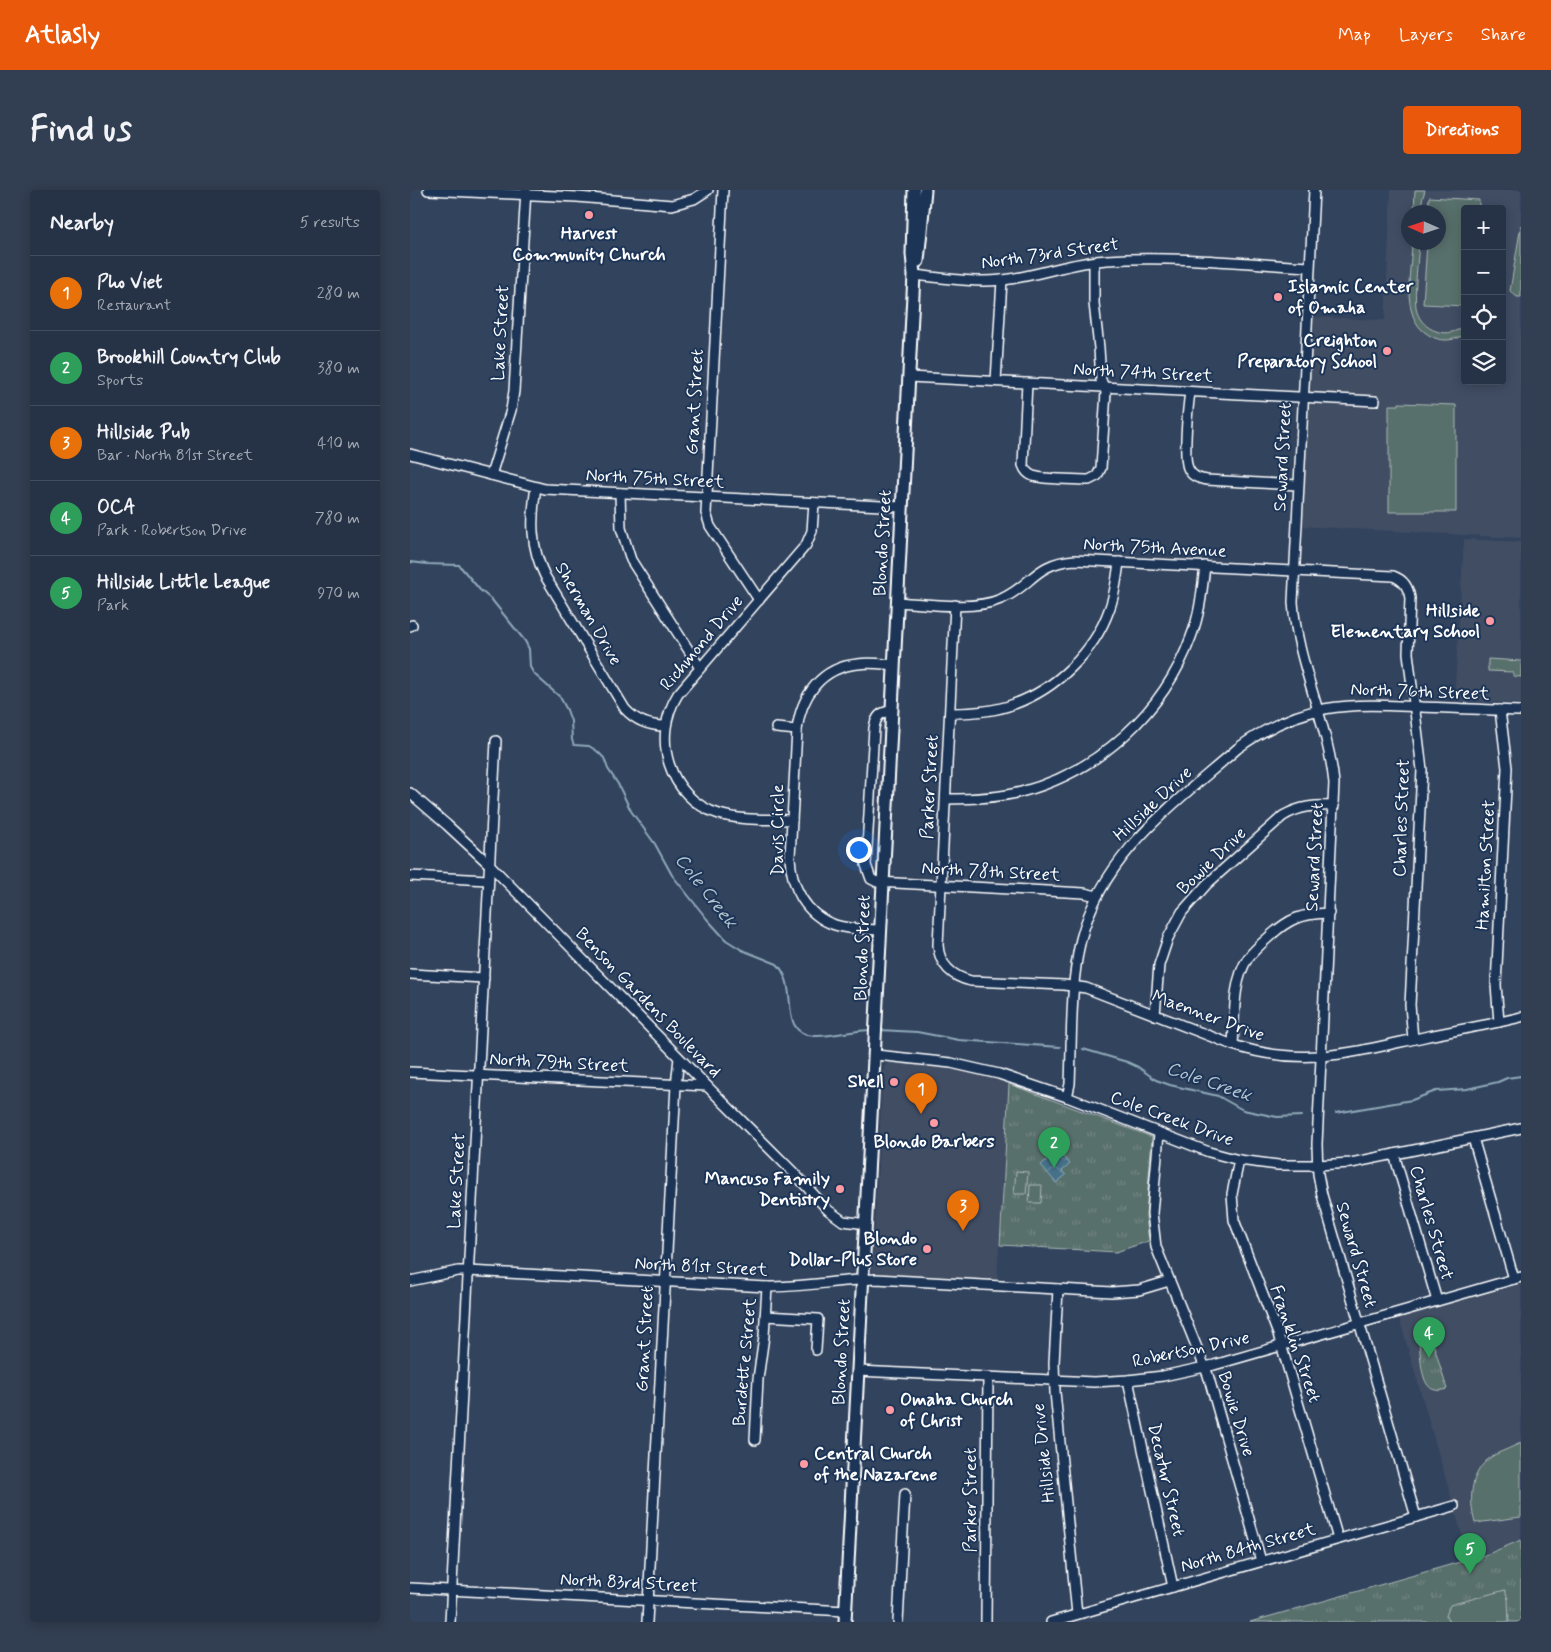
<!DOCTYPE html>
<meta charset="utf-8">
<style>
:root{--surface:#263246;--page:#323e51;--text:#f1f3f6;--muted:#a4aab3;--line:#424d5f;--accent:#ea580c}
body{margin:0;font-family:Mynerve,sans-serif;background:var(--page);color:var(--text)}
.controls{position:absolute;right:15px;top:15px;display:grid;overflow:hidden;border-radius:5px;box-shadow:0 2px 12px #0003}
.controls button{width:45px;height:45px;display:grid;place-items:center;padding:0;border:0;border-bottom:1px solid var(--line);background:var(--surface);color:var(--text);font:25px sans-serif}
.compass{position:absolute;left:991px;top:15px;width:45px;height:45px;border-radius:50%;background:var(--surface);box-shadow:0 2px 12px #0003;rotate:273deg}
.you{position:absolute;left:448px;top:659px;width:18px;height:18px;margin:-12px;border:4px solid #fff;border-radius:50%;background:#1a73e8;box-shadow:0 0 0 8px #1a73e833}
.badge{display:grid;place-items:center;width:32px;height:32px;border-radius:50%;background:var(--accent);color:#fff;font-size:16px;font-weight:700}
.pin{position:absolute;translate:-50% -41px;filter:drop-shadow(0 1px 2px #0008)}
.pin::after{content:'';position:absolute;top:26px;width:18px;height:15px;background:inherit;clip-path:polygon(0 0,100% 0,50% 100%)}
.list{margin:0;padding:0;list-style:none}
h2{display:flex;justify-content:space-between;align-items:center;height:65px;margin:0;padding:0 20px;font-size:21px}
h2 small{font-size:16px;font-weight:400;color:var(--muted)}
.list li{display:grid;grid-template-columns:32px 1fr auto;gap:15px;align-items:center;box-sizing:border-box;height:75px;padding:0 20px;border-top:1px solid var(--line)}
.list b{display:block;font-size:19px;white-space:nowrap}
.list p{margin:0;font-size:16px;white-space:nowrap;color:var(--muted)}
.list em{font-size:16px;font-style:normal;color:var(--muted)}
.icon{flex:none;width:28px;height:28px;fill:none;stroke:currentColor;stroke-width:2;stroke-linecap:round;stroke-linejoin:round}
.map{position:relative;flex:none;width:1111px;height:1432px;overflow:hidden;border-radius:5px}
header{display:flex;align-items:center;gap:30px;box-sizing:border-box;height:70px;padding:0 25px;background:var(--accent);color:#fff}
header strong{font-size:24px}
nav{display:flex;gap:28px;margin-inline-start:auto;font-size:18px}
.intro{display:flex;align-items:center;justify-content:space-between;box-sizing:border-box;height:120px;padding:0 30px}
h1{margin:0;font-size:35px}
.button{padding:12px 22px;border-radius:5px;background:var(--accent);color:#fff;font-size:18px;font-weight:700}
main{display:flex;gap:30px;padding:0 30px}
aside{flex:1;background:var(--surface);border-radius:5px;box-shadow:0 2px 12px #0003}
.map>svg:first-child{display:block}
.built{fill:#414d63;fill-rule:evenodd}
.grass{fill:url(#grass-tufts);stroke:#acb8b6}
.garden{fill:#59706c;stroke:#acb8b6}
.water{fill:url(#water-waves);stroke:#8faab8}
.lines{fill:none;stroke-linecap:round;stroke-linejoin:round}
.stream{stroke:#8faab8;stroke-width:2}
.minor-casing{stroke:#fff;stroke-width:12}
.major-casing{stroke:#fff;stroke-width:15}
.minor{stroke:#1d3557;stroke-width:9}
.major{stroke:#1d3557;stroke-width:11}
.poi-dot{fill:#ff9aa2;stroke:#1d3557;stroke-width:2}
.labels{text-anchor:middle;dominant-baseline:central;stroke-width:4;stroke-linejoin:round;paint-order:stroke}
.poi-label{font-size:18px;font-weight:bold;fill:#fff;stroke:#1d3557;text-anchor:end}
.street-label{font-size:18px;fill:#fff;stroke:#1d3557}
.water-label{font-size:19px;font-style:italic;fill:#b5c6d0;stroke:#1d3557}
</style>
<header>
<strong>Atlasly</strong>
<nav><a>Map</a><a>Layers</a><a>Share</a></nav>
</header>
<div class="intro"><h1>Find us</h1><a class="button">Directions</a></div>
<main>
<aside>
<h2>Nearby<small>5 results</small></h2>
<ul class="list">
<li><span class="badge" style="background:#e8710a">1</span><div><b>Pho Viet</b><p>Restaurant</p></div><em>280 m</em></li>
<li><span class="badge" style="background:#2e9e5b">2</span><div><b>Brookhill Country Club</b><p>Sports</p></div><em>380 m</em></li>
<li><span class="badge" style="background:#e8710a">3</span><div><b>Hillside Pub</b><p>Bar · North 81st Street</p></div><em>410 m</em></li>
<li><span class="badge" style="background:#2e9e5b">4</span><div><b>OCA</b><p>Park · Robertson Drive</p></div><em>780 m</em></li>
<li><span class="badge" style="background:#2e9e5b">5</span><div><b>Hillside Little League</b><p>Park</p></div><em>970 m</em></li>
</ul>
</aside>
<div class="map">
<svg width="1111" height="1432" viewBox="0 0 1111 1432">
<defs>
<pattern id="grass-tufts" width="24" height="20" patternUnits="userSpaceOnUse" patternTransform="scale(1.25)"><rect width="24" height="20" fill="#59706c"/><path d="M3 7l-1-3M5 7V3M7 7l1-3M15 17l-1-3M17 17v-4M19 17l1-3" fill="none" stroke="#728582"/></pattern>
<pattern id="water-waves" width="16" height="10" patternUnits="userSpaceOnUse" patternTransform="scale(1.25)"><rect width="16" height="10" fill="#457189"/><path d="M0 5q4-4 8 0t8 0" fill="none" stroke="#61869b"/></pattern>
</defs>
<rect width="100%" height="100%" fill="#32435e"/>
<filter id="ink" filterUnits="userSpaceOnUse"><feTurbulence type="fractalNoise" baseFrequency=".02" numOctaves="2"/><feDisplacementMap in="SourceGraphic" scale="10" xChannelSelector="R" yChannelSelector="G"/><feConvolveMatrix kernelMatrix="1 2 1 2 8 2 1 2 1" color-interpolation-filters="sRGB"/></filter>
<g filter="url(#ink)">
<g class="built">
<path d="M981,0H1111V348L889,336L902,127L975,130ZM1055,19H1092V191H1055ZM998,22H1028V52H998Z"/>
<path d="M1054,349L1111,352V514L1044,510Z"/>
<path d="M483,871L546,880L576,886L599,894L587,1091L468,1085L462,1081L473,881L476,874Z"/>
<path d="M1111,1094V1350L1078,1364L1059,1369L989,1128Z"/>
</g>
<g class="grass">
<path d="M1078,469L1111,471V487L1103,486V482L1078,481Z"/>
<path d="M599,894L742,947L736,1026L739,1051L706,1062L590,1055Z"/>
<path d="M1022,1149L1037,1199C1033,1200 1029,1201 1025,1200C1010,1197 1011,1165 1009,1153Z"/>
<path d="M1111,1350V1432H840L1078,1364Z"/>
</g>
<g class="garden">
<path d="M1005,0H1015L1012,11L1011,22H1004Z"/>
<path d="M1019,7L1069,10V19H1055V116L1013,114L1017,53L1028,52V22H1018Z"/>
<path d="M1111,35V107H1107L1100,101Z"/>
<path d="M1002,53H1009C1008,69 1003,109 1007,122C1010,131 1017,138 1026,141C1036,145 1046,142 1055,136V144C1046,150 1034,152 1025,148C988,134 1001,84 1002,53Z"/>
<path d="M989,213L1046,215V322H979V215H989Z"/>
<path d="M606,981L618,982L616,1004H604Z"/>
<path d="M620,995H632L631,1013H619Z"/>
<path d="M1111,1253V1327L1065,1333C1058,1308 1060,1278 1086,1264C1094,1260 1103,1257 1111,1253Z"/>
<path d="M1095,1400L1098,1409L1099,1432H1039L1036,1426L1040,1415Z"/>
</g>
<path class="water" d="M652,965L660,974L652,981L656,985L646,993L631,975L640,967L645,972Z"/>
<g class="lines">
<g class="stream">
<path d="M0,372L17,374L49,375L70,400L82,410L115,451L119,459L120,477L124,484L150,507L157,520L161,531L162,550L164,555L179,556L187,561L194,568L198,579L208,594L221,621L245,654L262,685L297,729L316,750L332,760L367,774C391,798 366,843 404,846C423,847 442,840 462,840"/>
<path d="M469,840L507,842L549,850L650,857"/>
<path d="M673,859L717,872L728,877L746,890L760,895L808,906L833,920L867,927L892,926"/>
<path d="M926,923L1002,910L1026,901L1057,899L1088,892L1097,888L1111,886"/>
</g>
<defs>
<g id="minor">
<path d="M18,0L167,7L262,15L284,9L298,0"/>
<path d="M313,0L296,323L300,336L349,410"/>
<path d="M904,0L883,412C887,474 918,532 924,593L907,954L908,984L912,1005L1006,1327"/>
<path d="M504,85C533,88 563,93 592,90C628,86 661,72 697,70C764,66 832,73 899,77"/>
<path d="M499,187L965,211"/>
<path d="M586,191L592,90"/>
<path d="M617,193L613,275C615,281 618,284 623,286C636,290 665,289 679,290L687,286L691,278L696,202L691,190L689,158L684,113V72"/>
<path d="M780,202C778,216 773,266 778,278C781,286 789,289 797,290L888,295"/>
<path d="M0,264L135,299L492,317"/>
<path d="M81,285L101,220L104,201L116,0"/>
<path d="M126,297C121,329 120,356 135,386L215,519C226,531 240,536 255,536"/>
<path d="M210,303L211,338L221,370L290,478"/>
<path d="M487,412C517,414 564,421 591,409C622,396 624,373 665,370L983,386C994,390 998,397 1000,408L998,463L1012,580L1000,815L1003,849"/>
<path d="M545,415L528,755C529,775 543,787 561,791L654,795L676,798L823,855C894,878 944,862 1014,847C1046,840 1079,835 1111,827"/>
<path d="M0,436L2,435"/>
<path d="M481,521C470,522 466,527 464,538L456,675L461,689L467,692L674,703L687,706"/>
<path d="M541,523C562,523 584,522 604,514C646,499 684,462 699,420C705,405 707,388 709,372"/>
<path d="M366,538L387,540"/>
<path d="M0,603L37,635L79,674L297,896L385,984L418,1020L433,1031L457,1034"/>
<path d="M536,609C561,609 587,608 611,602C688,582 754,522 781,447C790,424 792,401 795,376"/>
<path d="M382,630C359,629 332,631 309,624C258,608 241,547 268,504L396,355L402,341L404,313"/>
<path d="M0,686L78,690"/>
<path d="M471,740C456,739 440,740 425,735C395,725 381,696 380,667L387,540C391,506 411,477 448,474C460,472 472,474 484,475"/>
<path d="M0,784L74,788"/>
<path d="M745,825L749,775L758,748L772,722L797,694L873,626C890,616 905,615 924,616"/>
<path d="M1089,832L1086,795L1097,578L1090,520"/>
<path d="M823,855C825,828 822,792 838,768C844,760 852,753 860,746C880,728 891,724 919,723"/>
<path d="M466,865L541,873L589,884L657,907L799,962L829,970L868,975H907L941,973L1111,938"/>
<path d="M0,882L297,896"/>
<path d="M657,907L660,894C662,848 660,794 671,749C693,663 765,614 828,558C891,512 938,513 1012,517C1045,518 1078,520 1111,521"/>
<path d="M749,943L742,1023L746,1057L798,1185L851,1371"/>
<path d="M1063,948L1104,1089"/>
<path d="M984,964L1027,1111"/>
<path d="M829,970L822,1004L824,1030L868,1144L928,1349"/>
<path d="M0,1091L48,1081H58L357,1097C394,1097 430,1090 466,1089L702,1102L729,1100L759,1091"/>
<path d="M648,1099L644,1173L645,1202L667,1424"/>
<path d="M355,1126L408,1129L406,1160"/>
<path d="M448,1181L684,1192L718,1190L753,1186L804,1175L1111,1087"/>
<path d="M718,1190L763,1397"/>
<path d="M345,1250L348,1189L354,1146L357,1097"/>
<path d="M0,1398L436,1421"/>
<path d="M40,1432L86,551"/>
<path d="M237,1432L266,895L269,868"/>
<path d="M488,1432L495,1304"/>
<path d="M576,1432L578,1188"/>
<path d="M641,1432L1044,1316"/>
</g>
<g id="major">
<path d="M508,71L515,0"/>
<path d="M435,1432C459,983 481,534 504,85L502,64L504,0"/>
</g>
</defs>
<use href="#minor" class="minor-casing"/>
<use href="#major" class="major-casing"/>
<use href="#minor" class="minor"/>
<use href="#major" class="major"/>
</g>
</g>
<g class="poi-dot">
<circle cx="179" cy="25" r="5"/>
<circle cx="868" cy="107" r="5"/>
<circle cx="977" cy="161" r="5"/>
<circle cx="1080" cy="431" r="5"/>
<circle cx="484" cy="892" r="5"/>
<circle cx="524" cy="933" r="5"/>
<circle cx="430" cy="999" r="5"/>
<circle cx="517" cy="1059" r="5"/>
<circle cx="480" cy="1220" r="5"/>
<circle cx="394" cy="1274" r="5"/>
</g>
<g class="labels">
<g class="poi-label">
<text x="179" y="44" text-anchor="middle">Harvest<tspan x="179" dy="21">Community Church</tspan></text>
<text x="878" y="97" text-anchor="start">Islamic Center<tspan x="878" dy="21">of Omaha</tspan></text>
<text x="967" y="151">Creighton<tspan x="967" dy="21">Preparatory School</tspan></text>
<text x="1070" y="421">Hillside<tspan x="1070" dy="21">Elementary School</tspan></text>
<text x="474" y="892">Shell</text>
<text x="524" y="952" text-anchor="middle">Blondo Barbers</text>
<text x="420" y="989">Mancuso Family<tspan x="420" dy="21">Dentistry</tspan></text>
<text x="507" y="1049">Blondo<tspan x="507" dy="21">Dollar-Plus Store</tspan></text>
<text x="490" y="1210" text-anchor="start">Omaha Church<tspan x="490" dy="21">of Christ</tspan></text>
<text x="404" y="1264" text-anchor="start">Central Church<tspan x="404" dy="21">of the Nazarene</tspan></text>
</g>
<g class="street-label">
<text transform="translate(640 64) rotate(-8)">North 73rd Street</text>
<text transform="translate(91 143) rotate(-87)">Lake Street</text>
<text transform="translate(733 183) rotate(3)">North 74th Street</text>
<text transform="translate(285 212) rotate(-87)">Grant Street</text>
<text transform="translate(873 267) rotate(-87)">Seward Street</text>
<text transform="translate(245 289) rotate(3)">North 75th Street</text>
<text transform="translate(473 353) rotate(-87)">Blondo Street</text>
<text transform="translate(745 358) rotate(3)">North 75th Avenue</text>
<text transform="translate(178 424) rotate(60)">Sherman Drive</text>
<text transform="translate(292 453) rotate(-50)">Richmond Drive</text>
<text transform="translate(1010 502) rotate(2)">North 76th Street</text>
<text transform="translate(520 597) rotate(-87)">Parker Street</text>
<text transform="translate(743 614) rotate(-43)">Hillside Drive</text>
<text transform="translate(992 628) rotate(-88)">Charles Street</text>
<text transform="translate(368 640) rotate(-90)">Davis Circle</text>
<text transform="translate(905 667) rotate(-87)">Seward Street</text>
<text transform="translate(802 671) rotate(-44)">Bowie Drive</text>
<text transform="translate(1076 675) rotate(-87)">Hamilton Street</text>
<text transform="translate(581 682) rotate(3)">North 78th Street</text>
<text transform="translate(453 758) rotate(-88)">Blondo Street</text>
<text transform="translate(238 813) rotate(46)">Benson Gardens Boulevard</text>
<text transform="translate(798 826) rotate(20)">Maenner Drive</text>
<text transform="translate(149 873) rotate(3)">North 79th Street</text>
<text transform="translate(762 929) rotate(20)">Cole Creek Drive</text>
<text transform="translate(47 991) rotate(-87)">Lake Street</text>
<text transform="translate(1021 1033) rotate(74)">Charles Street</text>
<text transform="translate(946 1065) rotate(74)">Seward Street</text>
<text transform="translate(291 1077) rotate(3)">North 81st Street</text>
<text transform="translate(235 1149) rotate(-87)">Grant Street</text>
<text transform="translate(885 1154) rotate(71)">Franklin Street</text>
<text transform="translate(781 1160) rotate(-12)">Robertson Drive</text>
<text transform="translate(432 1162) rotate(-87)">Blondo Street</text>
<text transform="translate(335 1172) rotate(-85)">Burdette Street</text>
<text transform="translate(826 1224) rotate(73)">Bowie Drive</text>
<text transform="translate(634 1263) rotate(-96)">Hillside Drive</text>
<text transform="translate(756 1290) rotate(77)">Decatur Street</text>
<text transform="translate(561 1310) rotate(-90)">Parker Street</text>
<text transform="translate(838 1358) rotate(-16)">North 84th Street</text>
<text transform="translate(219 1393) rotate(3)">North 83rd Street</text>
</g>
<g class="water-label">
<text transform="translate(296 701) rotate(52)">Cole Creek</text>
<text transform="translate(799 892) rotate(19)">Cole Creek</text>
</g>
</g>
</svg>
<div class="controls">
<button>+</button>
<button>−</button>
<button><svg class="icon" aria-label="locate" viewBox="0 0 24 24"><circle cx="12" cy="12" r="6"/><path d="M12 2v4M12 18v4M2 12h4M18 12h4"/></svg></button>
<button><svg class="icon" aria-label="layers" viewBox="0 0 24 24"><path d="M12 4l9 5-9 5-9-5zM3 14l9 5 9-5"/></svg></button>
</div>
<svg class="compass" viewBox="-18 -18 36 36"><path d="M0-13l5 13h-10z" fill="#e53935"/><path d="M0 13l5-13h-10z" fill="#a4aab3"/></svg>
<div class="you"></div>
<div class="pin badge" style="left:511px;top:924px;background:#e8710a">1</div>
<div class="pin badge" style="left:644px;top:978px;background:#2e9e5b">2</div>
<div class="pin badge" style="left:553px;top:1041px;background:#e8710a">3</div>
<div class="pin badge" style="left:1019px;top:1168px;background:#2e9e5b">4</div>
<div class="pin badge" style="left:1060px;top:1384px;background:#2e9e5b">5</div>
</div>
</main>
